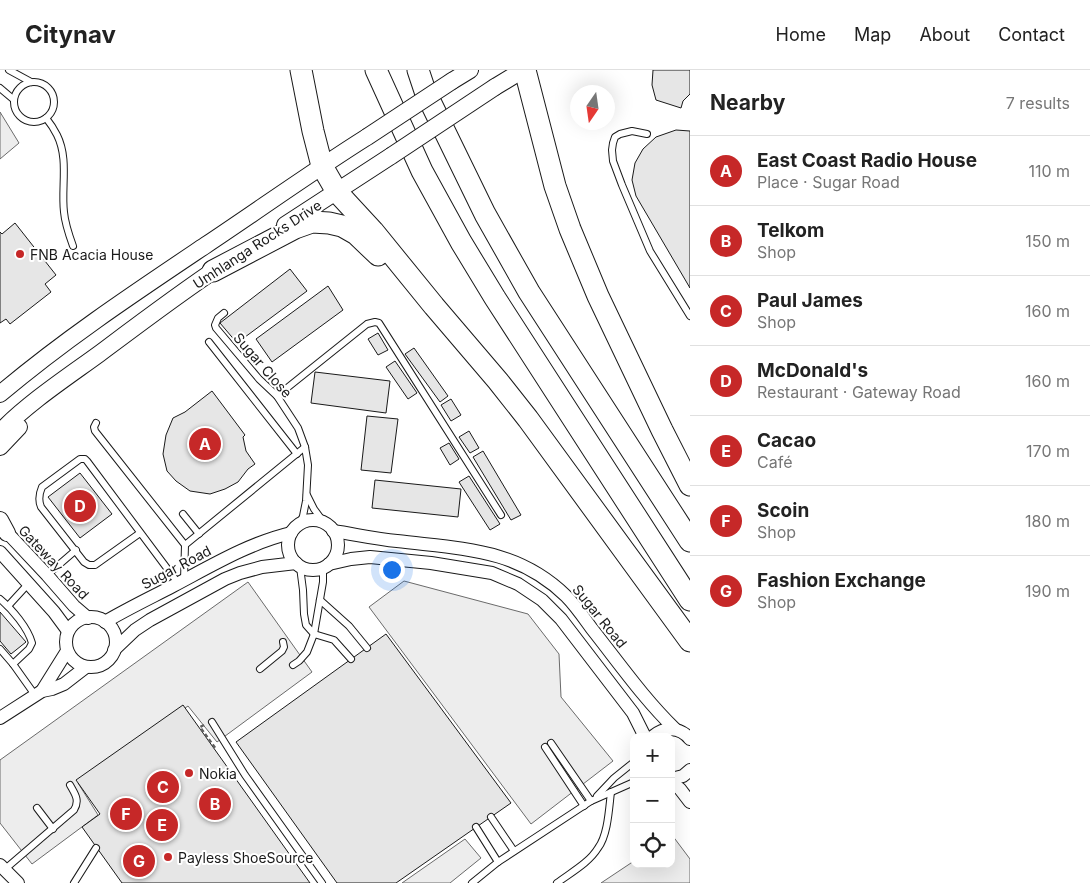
<!DOCTYPE html>
<meta charset="utf-8">
<style>
:root{--surface:#fff;--page:#f2f2f2;--text:#222;--muted:#767676;--line:#e0e0e0;--accent:#c62828}
body{margin:0;font-family:Inter,sans-serif;background:var(--page);color:var(--text)}
.controls{position:absolute;right:15px;bottom:15px;display:grid;overflow:hidden;border-radius:10px;box-shadow:0 5px 20px #0002}
.controls button{width:45px;height:45px;display:grid;place-items:center;padding:0;border:0;border-bottom:1px solid var(--line);background:var(--surface);color:var(--text);font:25px sans-serif}
.compass{position:absolute;left:570px;top:15px;width:45px;height:45px;border-radius:50%;background:var(--surface);box-shadow:0 5px 20px #0002;rotate:193deg}
.you{position:absolute;left:391px;top:499px;width:18px;height:18px;margin:-12px;border:4px solid #fff;border-radius:50%;background:#1a73e8;box-shadow:0 0 0 8px #1a73e833}
.badge{display:grid;place-items:center;width:32px;height:32px;border-radius:50%;background:var(--accent);color:#fff;font-size:16px;font-weight:700}
.pin{position:absolute;translate:-50% -50%;border:2px solid #fff;box-shadow:0 1px 5px #0006}
.list{margin:0;padding:0;list-style:none}
h2{display:flex;justify-content:space-between;align-items:center;height:65px;margin:0;padding:0 20px;font-size:21px}
h2 small{font-size:16px;font-weight:400;color:var(--muted)}
.list li{display:grid;grid-template-columns:32px 1fr auto;gap:15px;align-items:center;box-sizing:border-box;height:70px;padding:0 20px;border-top:1px solid var(--line)}
.list b{display:block;font-size:19px;white-space:nowrap}
.list p{margin:0;font-size:16px;white-space:nowrap;color:var(--muted)}
.list em{font-size:16px;font-style:normal;color:var(--muted)}
.icon{flex:none;width:28px;height:28px;fill:none;stroke:currentColor;stroke-width:2;stroke-linecap:round;stroke-linejoin:round}
.map{position:relative;flex:none;width:690px;height:813px;overflow:hidden}
header{display:flex;align-items:center;gap:30px;box-sizing:border-box;height:70px;padding:0 25px;background:var(--surface);border-bottom:1px solid var(--line)}
header strong{font-size:24px}
nav{display:flex;gap:28px;margin-inline-start:auto;font-size:18px}
main{display:flex}
aside{flex:1;background:var(--surface)}
.map>svg:first-child{display:block}
.built{fill:#ededed;stroke:#6a6a6a}
.building{fill:#e6e6e6;stroke:#1a1a1a}
.lines{fill:none;stroke-linecap:round;stroke-linejoin:round}
.service-casing{stroke:#1a1a1a;stroke-width:8}
.minor-casing{stroke:#1a1a1a;stroke-width:14}
.secondary-casing{stroke:#1a1a1a;stroke-width:18}
.motorway-casing{stroke:#1a1a1a;stroke-width:23}
.path{stroke:#5f5f5f;stroke-width:2.5;stroke-dasharray:4 2.5;stroke-linecap:butt}
.service{stroke:#fff;stroke-width:6}
.minor{stroke:#fff;stroke-width:12}
.secondary{stroke:#fff;stroke-width:16}
.motorway{stroke:#fff;stroke-width:21}
.secondary-bridge-casing{stroke:#1a1a1a;stroke-width:18;stroke-linecap:butt}
.secondary-bridge{stroke:#fff;stroke-width:16}
.poi-dot{fill:#c62828;stroke:#fff;stroke-width:2}
.labels{text-anchor:middle;dominant-baseline:central;stroke-width:4;stroke-linejoin:round;paint-order:stroke}
.street-label{font-size:14px;fill:#1a1a1a;stroke:#fff}
.poi-label{font-size:14px;fill:#1a1a1a;stroke:#fff;text-anchor:start}
</style>
<header>
<strong>Citynav</strong>
<nav><a>Home</a><a>Map</a><a>About</a><a>Contact</a></nav>
</header>
<main>
<div class="map">
<svg width="690" height="813" viewBox="0 0 690 813">
<rect width="100%" height="100%" fill="#fff"/>
<g class="built">
<path d="M0,42L19,73L0,89Z"/>
<path d="M404,511L528,544L559,584L561,627L613,691L531,754L369,537Z"/>
<path d="M248,512L312,602L217,672L188,636L78,713L98,745L32,794L0,753V690Z"/>
<path d="M672,765L690,789V813H601L634,791V794H671V766Z"/>
<path d="M465,769L481,788L450,813H402Z"/>
</g>
<g class="building">
<path d="M653,0H690V24L683,31L681,38L656,30L652,15Z"/>
<path d="M676,60L690,61V218L636,126L632,110L635,93L643,79L656,67Z"/>
<path d="M15,153L56,205L45,214L51,222L10,254L6,249L0,253V162L2,164Z"/>
<path d="M290,199L307,221L237,273L220,253Z"/>
<path d="M328,216L343,240L272,292L256,269Z"/>
<path d="M378,263L388,280L378,285L368,269Z"/>
<path d="M414,278L448,326L440,332L405,284Z"/>
<path d="M395,291L417,323L408,329L386,297Z"/>
<path d="M315,302L390,311L386,343L311,333Z"/>
<path d="M212,321L245,365L243,367L246,381L255,394L248,399L238,412L225,419L210,424L190,421L176,411L167,401L163,384L166,365L173,348L185,342Z"/>
<path d="M451,329L461,345L451,351L441,335Z"/>
<path d="M367,346L398,349L391,403L361,400Z"/>
<path d="M469,361L479,378L470,383L459,367Z"/>
<path d="M449,373L459,389L450,395L440,378Z"/>
<path d="M483,381L521,445L511,450L473,387Z"/>
<path d="M80,403L112,444L80,468L48,427Z"/>
<path d="M469,406L500,454L490,460L459,412Z"/>
<path d="M375,410L461,419L458,447L372,438Z"/>
<path d="M0,542L26,572L11,584L0,571Z"/>
<path d="M386,564L511,733L396,813H337L236,672Z"/>
<path d="M183,635L310,813H122L82,757L100,744L76,710Z"/>
</g>
<g class="lines">
<defs>
<g id="service">
<path d="M9,0L31,12"/>
<circle cx="34" cy="32" r="20"/>
<path d="M0,18L13,29"/>
<path d="M46,48C50,53 54,59 57,65C69,89 61,117 64,142C65,154 69,165 73,176"/>
<path d="M647,64L632,61L620,64L615,67L613,73L612,80L613,91L622,115L650,181L690,246"/>
<path d="M224,243L218,248L215,255L216,258L259,309L277,326L298,358L305,377L308,395L306,431L303,446L300,454"/>
<path d="M209,272L297,384"/>
<path d="M277,326L367,254L375,252L379,253L501,445"/>
<path d="M96,353L94,357L95,361L185,475"/>
<path d="M307,425L314,439L325,454"/>
<path d="M183,444L199,464"/>
<path d="M140,463L95,495H89L84,492L41,437C38,430 39,424 42,417L80,389H85L87,391L178,513"/>
<path d="M300,497L303,520L304,544L306,555L314,564L334,570L351,589"/>
<path d="M47,505L76,480"/>
<path d="M184,510L185,475L305,377"/>
<path d="M0,529C12,539 28,558 32,573L29,579L13,594"/>
<path d="M320,530L349,556L367,578"/>
<path d="M8,536L29,513"/>
<path d="M0,579L13,594L35,625"/>
<path d="M293,595L299,591L307,582L314,564L323,512V498"/>
<path d="M260,599L282,581L284,577L283,572"/>
<path d="M212,652L245,705L322,813"/>
<path d="M551,673L591,731"/>
<path d="M545,677L584,736"/>
<path d="M597,726L614,708L634,692"/>
<path d="M37,738L53,759"/>
<path d="M491,747L514,781"/>
<path d="M476,757L498,792"/>
<path d="M4,800L74,740C80,730 75,724 70,715"/>
<path d="M74,813L96,778"/>
<path d="M472,813L498,792L591,731L634,712"/>
<path d="M557,813C570,803 589,793 598,778C608,765 609,738 611,722"/>
</g>
<g id="minor">
<circle cx="313" cy="475" r="25"/>
<path d="M2,457L47,505L74,536L88,548"/>
<path d="M333,461C354,464 375,469 397,471C461,479 517,478 566,526C576,536 584,548 592,559C619,593 644,629 675,659"/>
<path d="M0,482L54,542L68,561"/>
<path d="M329,494L351,489L370,487L431,493L492,503L518,514L542,530L561,549L633,643L645,667"/>
<circle cx="91" cy="572" r="25"/>
<path d="M105,552C127,539 150,528 173,516C211,496 249,473 291,463"/>
<path d="M114,580L135,560L150,550L225,509L240,503L262,497L296,493"/>
<path d="M42,621L67,581"/>
<path d="M0,648L42,621L52,619L64,614L86,597"/>
<path d="M652,667C664,657 679,656 690,669"/>
<path d="M671,709L683,706L690,700"/>
<path d="M671,712L680,719L690,732"/>
<path d="M0,795L18,813"/>
</g>
<g id="secondary">
<path d="M452,11L470,0"/>
<path d="M495,17L523,0"/>
<path d="M285,155L391,86"/>
<path d="M0,324C65,269 136,222 206,175C260,139 313,101 367,67"/>
<path d="M0,362C28,333 66,308 99,284C139,254 180,223 222,195"/>
<path d="M0,377L19,357"/>
<path d="M0,450L7,463"/>
</g>
<g id="motorway">
<path d="M301,0L313,61L322,96L337,122L373,161L434,236L498,311L528,349L690,571"/>
<path d="M376,0L422,101L461,172L495,228L690,530"/>
<path d="M418,0L425,21L485,144L529,222L690,471"/>
<path d="M525,0L555,116L570,159L598,226L662,360L690,415"/>
<path d="M213,201L295,158L312,152L329,153L342,156L356,164L378,185"/>
</g>
</defs>
<use href="#service" class="service-casing"/>
<use href="#minor" class="minor-casing"/>
<use href="#secondary" class="secondary-casing"/>
<use href="#motorway" class="motorway-casing"/>
<path class="path" d="M204,655L200,657L216,679"/>
<use href="#service" class="service"/>
<use href="#minor" class="minor"/>
<use href="#secondary" class="secondary"/>
<use href="#motorway" class="motorway"/>
<defs>
<g id="secondary-bridge">
<path d="M367,67L452,11"/>
<path d="M391,86L495,17"/>
</g>
</defs>
<use href="#secondary-bridge" class="secondary-bridge-casing"/>
<use href="#secondary-bridge" class="secondary-bridge"/>
</g>
<g class="poi-dot">
<circle cx="20" cy="184" r="5"/>
<circle cx="189" cy="703" r="5"/>
<circle cx="168" cy="787" r="5"/>
</g>
<g class="labels">
<g class="street-label">
<text transform="translate(257 174) rotate(-33)">Umhlanga Rocks Drive</text>
<text transform="translate(263 295) rotate(49)">Sugar Close</text>
<text transform="translate(54 492) rotate(47)">Gateway Road</text>
<text transform="translate(176 497) rotate(-28)">Sugar Road</text>
<text transform="translate(600 546) rotate(51)">Sugar Road</text>
</g>
<g class="poi-label">
<text x="30" y="184">FNB Acacia House</text>
<text x="199" y="703">Nokia</text>
<text x="178" y="787">Payless ShoeSource</text>
</g>
</g>
</svg>
<div class="controls">
<button>+</button>
<button>−</button>
<button><svg class="icon" aria-label="locate" viewBox="0 0 24 24"><circle cx="12" cy="12" r="6"/><path d="M12 2v4M12 18v4M2 12h4M18 12h4"/></svg></button>
</div>
<svg class="compass" viewBox="-18 -18 36 36"><path d="M0-13l5 13h-10z" fill="#e53935"/><path d="M0 13l5-13h-10z" fill="#767676"/></svg>
<div class="you"></div>
<div class="pin badge" style="left:205px;top:374px">A</div>
<div class="pin badge" style="left:215px;top:734px">B</div>
<div class="pin badge" style="left:163px;top:717px">C</div>
<div class="pin badge" style="left:80px;top:436px">D</div>
<div class="pin badge" style="left:162px;top:755px">E</div>
<div class="pin badge" style="left:126px;top:744px">F</div>
<div class="pin badge" style="left:139px;top:791px">G</div>
</div>
<aside>
<h2>Nearby<small>7 results</small></h2>
<ul class="list">
<li><span class="badge">A</span><div><b>East Coast Radio House</b><p>Place · Sugar Road</p></div><em>110 m</em></li>
<li><span class="badge">B</span><div><b>Telkom</b><p>Shop</p></div><em>150 m</em></li>
<li><span class="badge">C</span><div><b>Paul James</b><p>Shop</p></div><em>160 m</em></li>
<li><span class="badge">D</span><div><b>McDonald's</b><p>Restaurant · Gateway Road</p></div><em>160 m</em></li>
<li><span class="badge">E</span><div><b>Cacao</b><p>Café</p></div><em>170 m</em></li>
<li><span class="badge">F</span><div><b>Scoin</b><p>Shop</p></div><em>180 m</em></li>
<li><span class="badge">G</span><div><b>Fashion Exchange</b><p>Shop</p></div><em>190 m</em></li>
</ul>
</aside>
</main>
